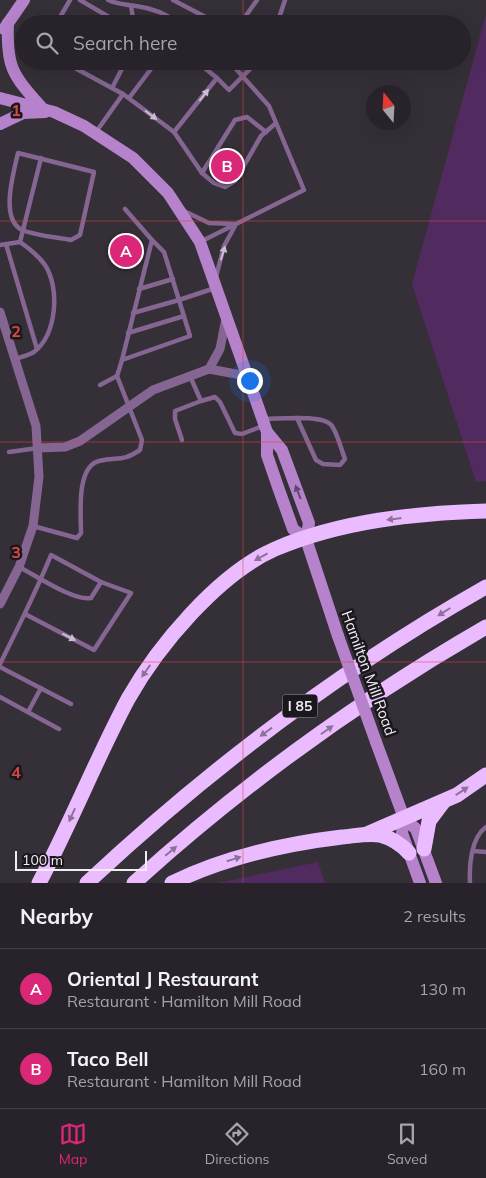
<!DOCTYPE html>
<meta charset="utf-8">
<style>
:root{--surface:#28232a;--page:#302b32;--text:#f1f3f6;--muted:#a5a4a8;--line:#444047;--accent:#db2777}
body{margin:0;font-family:Mulish,sans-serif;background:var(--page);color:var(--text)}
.compass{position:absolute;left:366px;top:85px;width:45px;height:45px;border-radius:50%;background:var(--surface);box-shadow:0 5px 20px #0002;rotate:342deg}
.scale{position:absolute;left:15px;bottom:12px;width:132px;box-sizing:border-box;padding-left:5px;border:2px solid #f1edf3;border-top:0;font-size:14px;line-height:18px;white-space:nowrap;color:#f1edf3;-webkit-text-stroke:4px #1b181d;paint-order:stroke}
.you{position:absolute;left:249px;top:380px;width:18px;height:18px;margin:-12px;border:4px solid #fff;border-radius:50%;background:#1a73e8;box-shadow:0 0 0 8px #1a73e833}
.badge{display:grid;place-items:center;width:32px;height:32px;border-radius:50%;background:var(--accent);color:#fff;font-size:16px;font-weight:700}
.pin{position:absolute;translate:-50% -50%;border:2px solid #fff;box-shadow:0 1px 5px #0006}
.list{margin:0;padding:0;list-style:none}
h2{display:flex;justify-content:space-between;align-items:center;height:65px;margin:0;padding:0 20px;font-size:21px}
h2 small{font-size:16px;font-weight:400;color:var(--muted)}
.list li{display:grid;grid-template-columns:32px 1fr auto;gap:15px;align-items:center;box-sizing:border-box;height:80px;padding:0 20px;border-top:1px solid var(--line)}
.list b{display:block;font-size:19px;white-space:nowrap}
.list p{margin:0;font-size:16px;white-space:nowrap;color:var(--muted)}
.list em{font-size:16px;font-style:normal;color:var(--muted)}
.icon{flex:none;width:28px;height:28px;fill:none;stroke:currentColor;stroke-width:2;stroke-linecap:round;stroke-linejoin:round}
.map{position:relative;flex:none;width:486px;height:883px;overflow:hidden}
.search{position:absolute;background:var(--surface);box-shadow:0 5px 20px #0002;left:15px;right:15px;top:15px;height:55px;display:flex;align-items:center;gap:12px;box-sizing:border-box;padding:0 18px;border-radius:28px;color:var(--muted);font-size:19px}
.sheet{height:225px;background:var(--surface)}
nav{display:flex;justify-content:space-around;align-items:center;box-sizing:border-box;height:70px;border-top:1px solid var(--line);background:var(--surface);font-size:14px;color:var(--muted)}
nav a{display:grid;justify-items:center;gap:2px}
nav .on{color:var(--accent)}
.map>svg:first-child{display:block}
.green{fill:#512b60}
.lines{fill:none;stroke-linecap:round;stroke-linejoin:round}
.lane{stroke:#856693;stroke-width:4.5}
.street{stroke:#856693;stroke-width:9}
.secondary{stroke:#b582cb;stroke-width:12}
.highway{stroke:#eabcff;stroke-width:15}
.secondary-bridge{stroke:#b582cb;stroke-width:12}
.oneway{fill:#cbbed1}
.oneway2{fill:#60486b}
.oneway3{fill:#8d7299}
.grid{fill:none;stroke:#da4646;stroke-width:1;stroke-opacity:0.55}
.labels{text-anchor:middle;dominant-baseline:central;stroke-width:5;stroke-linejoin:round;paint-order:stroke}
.shield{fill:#1b181d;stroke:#b1adb3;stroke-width:1}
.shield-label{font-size:14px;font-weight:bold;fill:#f1edf3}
.street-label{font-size:15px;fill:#f1edf3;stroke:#1b181d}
.grid-label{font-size:16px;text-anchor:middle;font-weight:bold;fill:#da4646;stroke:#1b181d;stroke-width:5;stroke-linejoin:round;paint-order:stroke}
</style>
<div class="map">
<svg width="486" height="883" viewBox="0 0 486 883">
<rect width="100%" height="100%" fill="#352f38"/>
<g class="green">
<path d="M486,14V481L476,482L412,284Z"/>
<path d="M318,862L325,883H216H217Z"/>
</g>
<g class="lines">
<g class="lane">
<path d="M80,0L121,24"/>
<path d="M108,0C119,5 125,4 136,6C152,8 167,14 180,24"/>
<path d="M173,0L219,24"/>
<path d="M131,6L134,24"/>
<path d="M56,24L70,0"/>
<path d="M240,24L257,0"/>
<path d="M277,24L285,0"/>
<path d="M62,61L123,94L174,132L202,173L214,183L225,187L235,181L261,136L276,123"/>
<path d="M217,78L229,90L258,61"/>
<path d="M112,88L126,61"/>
<path d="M129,98L157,61"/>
<path d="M96,132L123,94"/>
<path d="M174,132L217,78L196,61"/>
<path d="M18,153L94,172L80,235L71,240C56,237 37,236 22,230C0,219 13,175 18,153Z"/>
<path d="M202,173L235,120L247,117L266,132"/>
<path d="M184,211L209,223L234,224"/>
<path d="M202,241L304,190L269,106L229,61"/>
<path d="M6,244L37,349"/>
<path d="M0,245L20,242L41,158"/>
<path d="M216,277L224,246L235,226"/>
<path d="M139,289L173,279"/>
<path d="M133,313L179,300L164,252L152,240"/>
<path d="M128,333L184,316"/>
<path d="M16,359C21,357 29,355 34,352C57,334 60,288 45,265C38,255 30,249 20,242"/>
<path d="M122,360L152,240L125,209"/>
<path d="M190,376L201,401L215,397L220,402L235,433L242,434L263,426"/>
<path d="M100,385L117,376"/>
<path d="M264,419C278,419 324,414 332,426C338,435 341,449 345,459L340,465L323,464L316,460L297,418"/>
<path d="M182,440L175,419V411L201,401"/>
<path d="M9,452L38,448"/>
<path d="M33,526L77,538L81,533C81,514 76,467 99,461C118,456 120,463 140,450L142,440L117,376L122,360L190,336L179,300L215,288"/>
<path d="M25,614L94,650L131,593L101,582"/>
<path d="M0,664C18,628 36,592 51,555L101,582L91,598C73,601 37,576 19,567"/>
<path d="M0,667L71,704"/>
<path d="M0,697L59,729"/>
<path d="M28,712L41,688"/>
<path d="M473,851L486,852"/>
<path d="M470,883C469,865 471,838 486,827"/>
</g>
<g class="street">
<path d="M0,312L36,426L39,477L33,526L19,567L0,604"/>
<path d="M209,369L220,349L226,318"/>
<path d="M38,448L65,447L80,441L153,390L209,369L247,376"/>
</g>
<g class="secondary">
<path d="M8,23C6,68 13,75 42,108"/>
<path d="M4,29L24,0"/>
<path d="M0,98L54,112L84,126L133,158L168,193L200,242L267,432V455L278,487L293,529L306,539"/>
<path d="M0,124L23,113L45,112"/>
<path d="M267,432L282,450L309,523L306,539L338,636"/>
<path d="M376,742L404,818L416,829L436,883"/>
<path d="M404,818L402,833L420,883"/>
</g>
<g class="highway">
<path d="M367,834L457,795L486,775"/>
<path d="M424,849L429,821L444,801"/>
<path d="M39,883C71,823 96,759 128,699C158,646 218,574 275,549C340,521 416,513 486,511"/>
<path d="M87,883C208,770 341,669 486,587"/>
<path d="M134,883C241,786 361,699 486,627"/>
<path d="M172,883C225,857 284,844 342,837C354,836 368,833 380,835C391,838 402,845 409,853"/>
</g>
<path class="secondary-bridge" d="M338,636L376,742"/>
</g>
<defs><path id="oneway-solid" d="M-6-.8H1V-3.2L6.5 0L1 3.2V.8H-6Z" transform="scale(1.25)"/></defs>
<g class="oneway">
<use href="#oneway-solid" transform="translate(204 95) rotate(-52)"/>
<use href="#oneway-solid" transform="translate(151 115) rotate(37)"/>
<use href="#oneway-solid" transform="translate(223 253) rotate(-73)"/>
<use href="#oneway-solid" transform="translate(69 637) rotate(27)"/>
</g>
<use class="oneway2" href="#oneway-solid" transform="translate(298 492) rotate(-111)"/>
<g class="oneway3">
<use href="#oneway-solid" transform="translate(394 519) rotate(173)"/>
<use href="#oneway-solid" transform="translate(261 557) rotate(151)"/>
<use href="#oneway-solid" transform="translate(444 612) rotate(148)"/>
<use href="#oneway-solid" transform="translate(146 671) rotate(125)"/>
<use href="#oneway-solid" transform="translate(327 730) rotate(-35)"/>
<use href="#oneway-solid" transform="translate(266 732) rotate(144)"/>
<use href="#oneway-solid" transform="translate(462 791) rotate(-33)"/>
<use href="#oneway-solid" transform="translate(72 815) rotate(114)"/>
<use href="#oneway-solid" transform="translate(171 851) rotate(-40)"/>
<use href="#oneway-solid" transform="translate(234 859) rotate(-17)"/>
</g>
<path class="grid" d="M243,0V24M243,61V883M0,221H486M0,442H486M0,662H486"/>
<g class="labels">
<rect class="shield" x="282.5" y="694.5" width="35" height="23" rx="4"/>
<g class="shield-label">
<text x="300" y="706">I 85</text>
</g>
<g class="street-label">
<text transform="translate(369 673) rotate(70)">Hamilton Mill Road</text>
</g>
</g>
<g class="grid-label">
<text x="16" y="116">1</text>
<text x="16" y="337">2</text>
<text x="16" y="558">3</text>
<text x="16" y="778">4</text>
</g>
</svg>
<svg class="compass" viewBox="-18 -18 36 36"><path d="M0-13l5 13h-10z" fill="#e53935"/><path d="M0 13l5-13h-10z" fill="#a5a4a8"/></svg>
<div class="scale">100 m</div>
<div class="you"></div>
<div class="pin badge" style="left:126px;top:251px">A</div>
<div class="pin badge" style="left:227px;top:166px">B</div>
<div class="search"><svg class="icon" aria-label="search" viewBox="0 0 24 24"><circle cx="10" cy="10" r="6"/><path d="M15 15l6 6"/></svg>Search here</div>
</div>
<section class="sheet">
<h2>Nearby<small>2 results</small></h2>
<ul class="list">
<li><span class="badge">A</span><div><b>Oriental J Restaurant</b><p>Restaurant · Hamilton Mill Road</p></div><em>130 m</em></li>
<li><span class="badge">B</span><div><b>Taco Bell</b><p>Restaurant · Hamilton Mill Road</p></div><em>160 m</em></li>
</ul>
</section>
<nav>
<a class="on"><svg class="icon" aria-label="map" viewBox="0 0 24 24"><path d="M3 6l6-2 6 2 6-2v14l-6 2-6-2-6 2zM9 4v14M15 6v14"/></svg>Map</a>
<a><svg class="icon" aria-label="directions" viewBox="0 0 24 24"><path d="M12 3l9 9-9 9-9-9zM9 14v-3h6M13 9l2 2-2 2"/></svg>Directions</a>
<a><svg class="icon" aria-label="saved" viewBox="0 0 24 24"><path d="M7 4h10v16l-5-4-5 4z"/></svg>Saved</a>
</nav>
